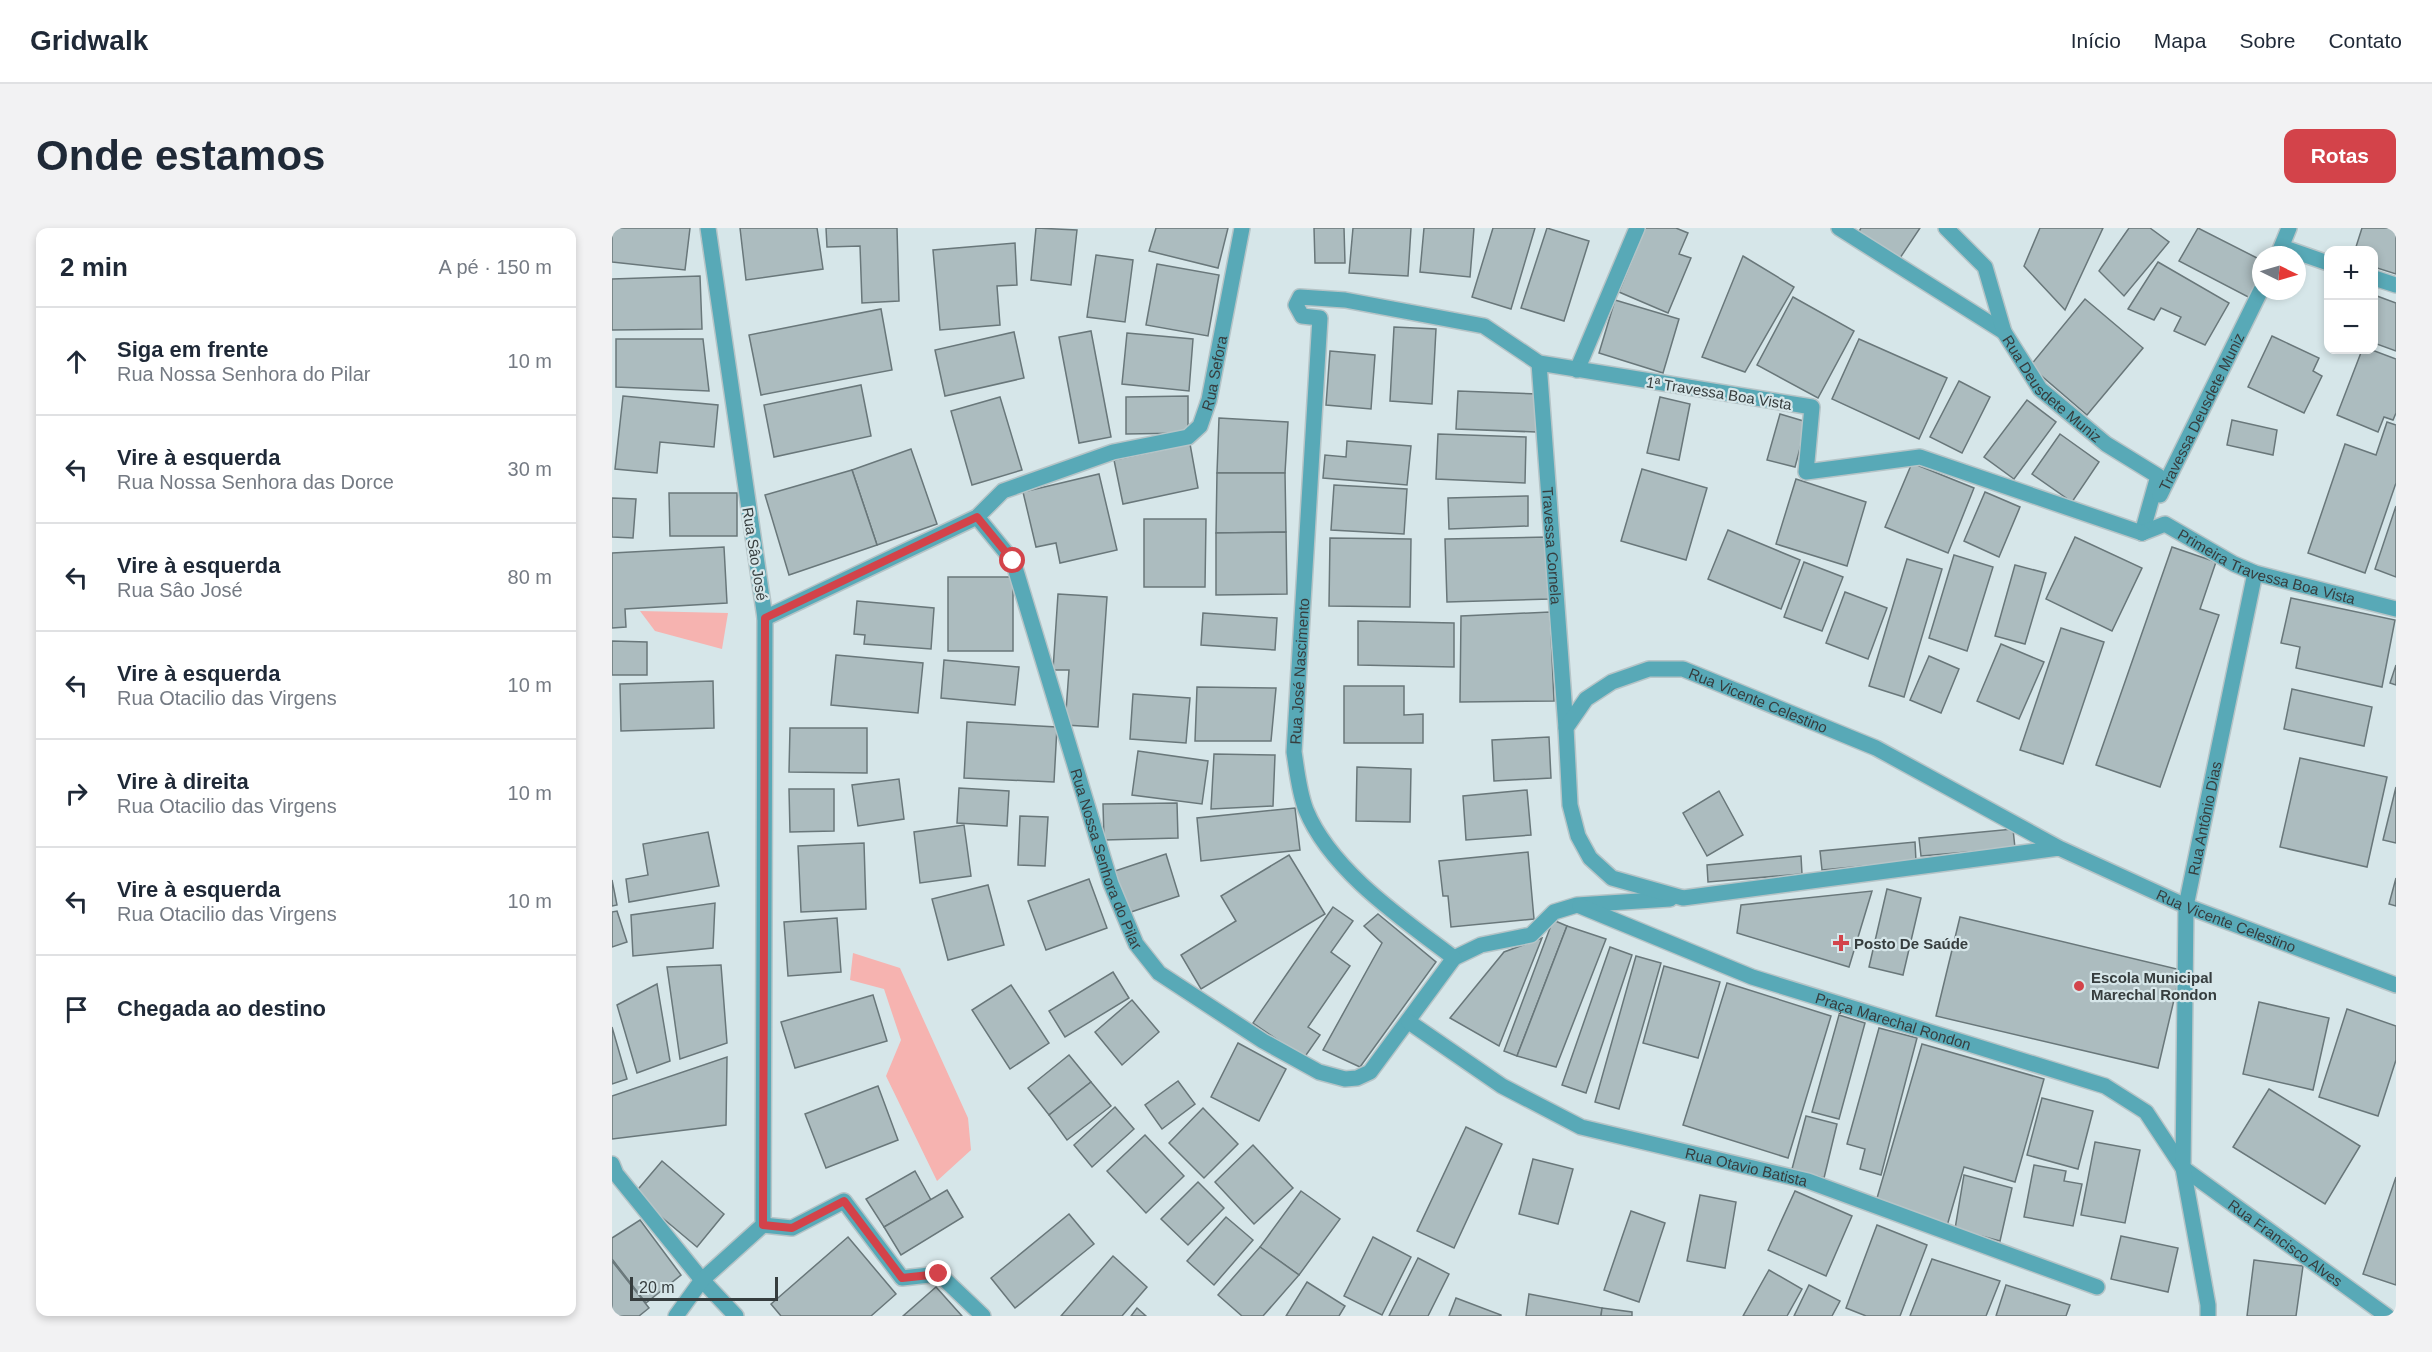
<!DOCTYPE html>
<html lang="pt">
<meta charset="utf-8">
<style>
:root{--surface:#fff;--page:#f2f2f3;--text:#1f2937;--muted:#747a83;--line:#e0e1e3;--accent:#d3434a}
body{margin:0;font-family:Helvetica,sans-serif;background:var(--page);color:var(--text)}
.controls{position:absolute;right:18px;top:18px;display:grid;overflow:hidden;border-radius:12px;box-shadow:0 3px 9px #0003}
.controls button{width:54px;height:54px;display:grid;place-items:center;padding:0;border:0;border-bottom:2px solid var(--line);background:var(--surface);color:var(--text);font:30px sans-serif}
.compass{position:absolute;left:1640px;top:18px;width:54px;height:54px;border-radius:50%;background:var(--surface);box-shadow:0 3px 9px #0003;rotate:95deg}
.scale{position:absolute;left:18px;bottom:15px;width:148px;box-sizing:border-box;padding-left:6px;border:3px solid #363d3e;border-top:0;font-size:16px;line-height:21px;white-space:nowrap;color:#363d3e;-webkit-text-stroke:4px #d6e6e9;paint-order:stroke}
.stop{position:absolute;width:18px;height:18px;margin:-14px;border:4px solid #d3434a;border-radius:50%;background:#fff}
.stop.end{background:#d3434a;border-color:#fff;box-shadow:0 2px 6px #0008}
.list{margin:0;padding:0;list-style:none}
h2{display:flex;justify-content:space-between;align-items:center;height:78px;margin:0;padding:0 24px;font-size:26px}
h2 small{font-size:20px;font-weight:400;color:var(--muted)}
.list li{display:grid;grid-template-columns:39px 1fr auto;gap:18px;align-items:center;box-sizing:border-box;height:108px;padding:0 24px;border-top:2px solid var(--line)}
.list b{display:block;font-size:22px;white-space:nowrap}
.list p{margin:0;font-size:20px;white-space:nowrap;color:var(--muted)}
.list em{font-size:20px;font-style:normal;color:var(--muted)}
.icon{flex:none;width:33px;height:33px;fill:none;stroke:currentColor;stroke-width:2;stroke-linecap:round;stroke-linejoin:round}
.map{position:relative;flex:none;width:1784px;height:1088px;overflow:hidden;border-radius:12px}
header{display:flex;align-items:center;gap:36px;box-sizing:border-box;height:84px;padding:0 30px;background:var(--surface);border-bottom:2px solid var(--line)}
header strong{font-size:28px}
nav{display:flex;gap:33px;margin-inline-start:auto;font-size:21px}
.intro{display:flex;align-items:center;justify-content:space-between;box-sizing:border-box;height:144px;padding:0 36px}
h1{margin:0;font-size:42px}
.button{padding:15px 27px;border-radius:12px;background:var(--accent);color:#fff;font-size:21px;font-weight:700}
main{display:flex;gap:36px;padding:0 36px}
aside{flex:1;background:var(--surface);border-radius:12px;box-shadow:0 3px 9px #0003}
.map>svg:first-child{display:block}
.green{fill:#f6b3b0}
.building{fill:#acbcbf;stroke:#69777a;stroke-width:1.5}
.lines{fill:none;stroke-linecap:round;stroke-linejoin:round}
.minor-casing{stroke:#b6c4c7;stroke-width:18}
.minor{stroke:#58a9b7;stroke-width:15}
.route{stroke:#d3434a;stroke-width:8}
.poi-dot{fill:#d3434a;stroke:#d6e6e9;stroke-width:2}
.labels{text-anchor:middle;dominant-baseline:central;stroke-width:4.5;stroke-linejoin:round;paint-order:stroke}
.street-label{font-size:15px;fill:#363d3e;stroke:#d6e6e9}
.poi-label{font-size:15px;font-weight:bold;fill:#363d3e;stroke:#d6e6e9;text-anchor:start}
</style>
<header>
<strong>Gridwalk</strong>
<nav><a>Início</a><a>Mapa</a><a>Sobre</a><a>Contato</a></nav>
</header>
<div class="intro"><h1>Onde estamos</h1><a class="button">Rotas</a></div>
<main>
<aside>
<h2>2 min<small>A pé · 150 m</small></h2>
<ul class="list">
<li><svg class="icon" aria-label="ahead" viewBox="0 0 24 24"><path d="M12 20V5M6 11l6-6 6 6"/></svg><div><b>Siga em frente</b><p>Rua Nossa Senhora do Pilar</p></div><em>10 m</em></li>
<li><svg class="icon" aria-label="left" viewBox="0 0 24 24"><path d="M17 20v-9H6M10 6l-5 5 5 5"/></svg><div><b>Vire à esquerda</b><p>Rua Nossa Senhora das Dorce</p></div><em>30 m</em></li>
<li><svg class="icon" aria-label="left" viewBox="0 0 24 24"><path d="M17 20v-9H6M10 6l-5 5 5 5"/></svg><div><b>Vire à esquerda</b><p>Rua Sâo José</p></div><em>80 m</em></li>
<li><svg class="icon" aria-label="left" viewBox="0 0 24 24"><path d="M17 20v-9H6M10 6l-5 5 5 5"/></svg><div><b>Vire à esquerda</b><p>Rua Otacilio das Virgens</p></div><em>10 m</em></li>
<li><svg class="icon" aria-label="right" viewBox="0 0 24 24"><path d="M7 20v-9h11M14 6l5 5-5 5"/></svg><div><b>Vire à direita</b><p>Rua Otacilio das Virgens</p></div><em>10 m</em></li>
<li><svg class="icon" aria-label="left" viewBox="0 0 24 24"><path d="M17 20v-9H6M10 6l-5 5 5 5"/></svg><div><b>Vire à esquerda</b><p>Rua Otacilio das Virgens</p></div><em>10 m</em></li>
<li><svg class="icon" aria-label="arrive" viewBox="0 0 24 24"><path d="M6 21V4h12l-3 4 3 4H6"/></svg><div><b>Chegada ao destino</b></div></li>
</ul>
</aside>
<div class="map">
<svg width="1784" height="1088" viewBox="0 0 1784 1088">
<rect width="100%" height="100%" fill="#d6e6e9"/>
<g class="green">
<path d="M28,383L116,385L110,421L43,403Z"/>
<path d="M241,725L288,740L356,890L359,922L325,953L274,848L289,812L272,761L238,752Z"/>
</g>
<g class="building">
<path d="M0,0H78L73,42L0,34Z"/>
<path d="M128,0H205L211,41L134,52Z"/>
<path d="M214,0H285L287,73L250,75L248,18L215,19Z"/>
<path d="M424,0L465,2L459,57L419,52Z"/>
<path d="M544,0H616L606,40L537,23Z"/>
<path d="M702,0H732L733,35H703Z"/>
<path d="M741,0H799L796,48L737,45Z"/>
<path d="M812,0H862L858,49L808,44Z"/>
<path d="M881,0H923L899,81L860,69Z"/>
<path d="M935,0L977,13L952,93L909,80Z"/>
<path d="M1033,0H1064L1076,5L1067,26L1079,30L1056,85L1007,64Z"/>
<path d="M1249,0H1308L1286,33L1246,5Z"/>
<path d="M1428,0H1491L1453,82L1412,38Z"/>
<path d="M1517,0H1538L1557,14L1512,68L1487,43Z"/>
<path d="M1586,0L1649,32V47L1640,71L1567,33Z"/>
<path d="M1750,0H1784V46L1762,39V22H1743Z"/>
<path d="M403,15L405,57L385,58L388,97L328,102L321,22Z"/>
<path d="M484,27L521,32L513,94L475,89Z"/>
<path d="M1131,28L1182,59L1133,144L1090,129Z"/>
<path d="M1546,34L1617,75L1593,117L1562,103L1569,89L1549,80L1542,92L1516,81Z"/>
<path d="M545,36L607,47L596,108L534,97Z"/>
<path d="M88,48L90,101L0,102V51Z"/>
<path d="M1765,68L1784,75V123L1762,115V77Z"/>
<path d="M1181,69L1242,103L1206,170L1145,137Z"/>
<path d="M1473,71L1531,120L1475,187L1418,138Z"/>
<path d="M1003,72L1067,91L1051,145L987,125Z"/>
<path d="M269,81L280,142L149,167L137,107Z"/>
<path d="M782,99L824,101L820,176L778,173Z"/>
<path d="M479,103L499,209L467,215L447,109Z"/>
<path d="M402,104L412,150L333,168L323,122Z"/>
<path d="M515,105L581,111L577,163L510,156Z"/>
<path d="M1660,108L1707,130L1701,143L1710,148L1692,185L1636,159Z"/>
<path d="M4,111H91L97,163L4,159Z"/>
<path d="M1247,111L1335,150L1307,211L1220,171Z"/>
<path d="M1750,122H1760L1784,131V185L1781,192L1772,189L1766,204L1725,187Z"/>
<path d="M718,123L763,127L759,181L714,177Z"/>
<path d="M1347,153L1378,169L1350,225L1318,209Z"/>
<path d="M249,157L259,208L162,229L152,177Z"/>
<path d="M846,163L926,166L924,204L844,201Z"/>
<path d="M11,168L106,177L102,219L48,214L45,245L3,241Z"/>
<path d="M576,168V205L514,206V169Z"/>
<path d="M388,169L410,242L360,257L339,183Z"/>
<path d="M1048,169L1078,176L1067,232L1035,225Z"/>
<path d="M1415,172L1444,194L1402,251L1372,229Z"/>
<path d="M1168,186L1195,194L1183,239L1155,232Z"/>
<path d="M607,190L676,194L673,245H605Z"/>
<path d="M1620,192L1665,202L1661,227L1615,217Z"/>
<path d="M1775,194L1784,197V255L1753,345L1696,325L1733,216L1764,227Z"/>
<path d="M826,206L914,209L913,255L824,251Z"/>
<path d="M1448,206L1487,234L1460,274L1420,246Z"/>
<path d="M735,213L799,218L795,257L711,250L713,227L734,229Z"/>
<path d="M578,216L586,260L511,276L502,232Z"/>
<path d="M299,221L325,296L265,317L240,242Z"/>
<path d="M1300,235L1362,260L1336,325L1273,299Z"/>
<path d="M1030,241L1095,260L1074,332L1009,313Z"/>
<path d="M240,242L265,317L177,347L153,267Z"/>
<path d="M605,245H673L674,304L604,305Z"/>
<path d="M487,246L505,322L448,335L444,315L424,319L411,264Z"/>
<path d="M1184,251L1254,274L1235,338L1164,316Z"/>
<path d="M722,257L795,261L792,306L719,302Z"/>
<path d="M1373,264L1408,279L1387,329L1352,313Z"/>
<path d="M57,265H125V308H58Z"/>
<path d="M916,268V298L837,301L836,270Z"/>
<path d="M0,270L24,271L21,310L0,309Z"/>
<path d="M1784,278V349L1763,341Z"/>
<path d="M532,291H594L593,359H532Z"/>
<path d="M1116,302L1188,332L1169,381L1096,351Z"/>
<path d="M674,304L675,366L604,367V305Z"/>
<path d="M937,309L938,371L835,374L833,311Z"/>
<path d="M1463,309L1530,340L1500,403L1434,371Z"/>
<path d="M718,310L799,311L798,379L717,378Z"/>
<path d="M112,319L115,375L13,381L14,399L0,400V325Z"/>
<path d="M1560,319L1604,334L1588,381L1607,387L1548,559L1484,537Z"/>
<path d="M1342,327L1381,339L1355,423L1317,410Z"/>
<path d="M1295,331L1330,341L1292,469L1257,458Z"/>
<path d="M1192,334L1231,349L1210,403L1172,389Z"/>
<path d="M1403,337L1434,345L1413,416L1383,408Z"/>
<rect x="336" y="349" width="65" height="74"/>
<path d="M1233,364L1275,380L1256,431L1214,415Z"/>
<path d="M446,366L495,369L486,499L453,497L457,442H441Z"/>
<path d="M1679,370L1783,392L1770,459L1684,440L1688,419L1669,415Z"/>
<path d="M245,373L322,380L319,421L252,416L253,407L242,406Z"/>
<path d="M938,384L942,473L848,474L849,388Z"/>
<path d="M591,385L665,390L663,422L589,417Z"/>
<path d="M746,393L842,395V439L746,437Z"/>
<path d="M1449,400L1492,414L1451,536L1408,522Z"/>
<path d="M0,413L35,414V447H0Z"/>
<path d="M1389,416L1432,434L1407,491L1365,473Z"/>
<path d="M224,427L311,435L306,485L219,477Z"/>
<path d="M1317,428L1347,441L1329,485L1298,472Z"/>
<path d="M332,432L407,439L403,477L329,470Z"/>
<path d="M1784,437V457L1778,455Z"/>
<path d="M101,453L102,500L9,503L8,456Z"/>
<path d="M732,458H792V487L811,486V515H732Z"/>
<path d="M585,459L664,460L659,513H583Z"/>
<path d="M1680,461L1760,479L1752,518L1672,501Z"/>
<path d="M521,466L578,470L574,515L518,511Z"/>
<path d="M355,494L445,499L442,554L352,550Z"/>
<path d="M178,500H255V545L177,544Z"/>
<path d="M937,509L939,550L882,553L880,512Z"/>
<path d="M526,523L596,533L590,576L520,567Z"/>
<path d="M602,526L663,527L661,578L599,581Z"/>
<path d="M1688,530L1775,549L1755,639L1668,619Z"/>
<path d="M745,539L799,541L798,594L744,593Z"/>
<path d="M287,551L292,591L246,598L240,557Z"/>
<path d="M1784,559V615L1771,612Z"/>
<path d="M347,560L397,563L395,598L345,595Z"/>
<path d="M177,561H222V603L178,604Z"/>
<path d="M915,562L919,607L854,612L851,568Z"/>
<path d="M1107,563L1131,607L1095,628L1071,585Z"/>
<path d="M565,575L566,610L492,612L491,576Z"/>
<path d="M683,580L688,622L589,633L585,590Z"/>
<path d="M408,588L436,589L433,638L406,637Z"/>
<path d="M352,597L359,648L308,655L302,604Z"/>
<path d="M1401,601L1403,620L1309,628L1307,610Z"/>
<path d="M96,604L107,658L17,674L14,651L36,647L31,616Z"/>
<path d="M1303,614L1304,633L1210,642L1208,623Z"/>
<path d="M252,615L254,681L189,684L186,618Z"/>
<path d="M916,624L922,691L839,699L836,668H831L827,633Z"/>
<path d="M554,626L567,668L516,685L503,643Z"/>
<path d="M677,627L713,686L589,761L569,727L624,693L609,668Z"/>
<path d="M1189,628L1190,646L1096,654L1095,637Z"/>
<path d="M1784,650V678L1777,676Z"/>
<path d="M477,651L495,700L434,722L416,673Z"/>
<path d="M0,652L5,677L0,678Z"/>
<path d="M376,657L392,717L336,732L320,671Z"/>
<path d="M1275,661L1309,670L1291,747L1257,739Z"/>
<path d="M1260,663L1237,739L1125,705L1129,677Z"/>
<path d="M103,675L101,720L21,728L19,687Z"/>
<path d="M721,679L741,693L719,724L738,738L696,799L708,807L692,830L641,795Z"/>
<path d="M5,683L15,714L0,719V684Z"/>
<path d="M766,686L824,734L748,839L711,822L770,715L752,698Z"/>
<path d="M1348,689L1569,742L1546,840L1324,788Z"/>
<path d="M225,690L229,744L176,748L172,694Z"/>
<path d="M941,692L955,698L905,828L892,823Z"/>
<path d="M955,698L994,711L944,839L905,828Z"/>
<path d="M930,710L887,818L838,790L892,724Z"/>
<path d="M998,719L1020,727L974,865L950,857Z"/>
<path d="M1024,728L1049,735L1007,881L983,874Z"/>
<path d="M109,737L115,815L68,831L55,739Z"/>
<path d="M1052,738L1108,754L1086,830L1031,815Z"/>
<path d="M501,744L517,770L453,809L437,783Z"/>
<path d="M1115,755L1219,788L1176,930L1071,897Z"/>
<path d="M45,756L58,833L25,845L5,777Z"/>
<path d="M399,757L437,815L398,841L360,782Z"/>
<path d="M261,767L275,813L183,840L169,794Z"/>
<path d="M520,772L547,804L510,837L483,804Z"/>
<path d="M1647,774L1717,790L1701,862L1631,846Z"/>
<path d="M1735,781L1784,798V832L1766,888L1707,869Z"/>
<path d="M1227,787L1253,795L1227,891L1200,884Z"/>
<path d="M0,799L15,851L0,856Z"/>
<path d="M1267,800L1305,810L1269,947L1248,941L1253,921L1235,916Z"/>
<path d="M626,815L674,841L647,893L599,869Z"/>
<path d="M1310,816L1432,851L1403,954L1352,939L1335,998L1263,977Z"/>
<path d="M457,827L479,854L437,887L416,860Z"/>
<path d="M115,829L114,897L0,911V868Z"/>
<path d="M566,853L583,876L550,901L533,877Z"/>
<path d="M479,854L499,878L455,912L437,887Z"/>
<path d="M266,858L286,912L214,940L193,886Z"/>
<path d="M1657,861L1748,918L1713,976L1621,919Z"/>
<path d="M1430,870L1481,883L1466,941L1415,927Z"/>
<path d="M503,879L522,901L480,939L462,917Z"/>
<path d="M591,880L626,916L592,950L557,915Z"/>
<path d="M1194,888L1225,896L1212,950L1180,941Z"/>
<path d="M854,899L890,916L842,1020L805,1003Z"/>
<path d="M533,907L572,948L534,985L495,943Z"/>
<path d="M1483,914L1528,922L1513,995L1469,987Z"/>
<path d="M641,917L681,960L642,996L603,954Z"/>
<path d="M921,931L961,941L946,996L907,986Z"/>
<path d="M50,933L112,986L85,1019L22,966Z"/>
<path d="M1422,937L1454,943L1452,953L1470,956L1461,998L1412,989Z"/>
<path d="M303,943L319,972L272,999L254,971Z"/>
<path d="M1352,947L1400,960L1388,1013L1343,1001Z"/>
<path d="M1784,949V1057L1751,1046Z"/>
<path d="M586,954L612,980L576,1017L549,991Z"/>
<path d="M335,962L351,989L289,1027L272,999Z"/>
<path d="M689,963L728,991L687,1047L648,1019Z"/>
<path d="M1183,963L1240,988L1214,1048L1156,1022Z"/>
<path d="M1088,967L1124,974L1113,1040L1075,1033Z"/>
<path d="M1019,983L1053,995L1027,1074L992,1062Z"/>
<path d="M457,986L482,1016L403,1080L379,1050Z"/>
<path d="M614,989L641,1012L602,1057L575,1033Z"/>
<path d="M28,992L69,1047L34,1075L0,1031V1010Z"/>
<path d="M1265,997L1315,1017L1288,1088H1254L1234,1080Z"/>
<path d="M1509,1008L1566,1020L1556,1064L1499,1051Z"/>
<path d="M236,1009L284,1066L259,1088H169L159,1076Z"/>
<path d="M761,1009L799,1029L770,1087L732,1068Z"/>
<path d="M648,1019L687,1047L651,1088H630L606,1067Z"/>
<path d="M501,1028L535,1059L510,1088H449Z"/>
<path d="M806,1030L837,1046L816,1088H777Z"/>
<path d="M1320,1031L1388,1053L1374,1088H1298Z"/>
<path d="M1642,1032L1691,1038L1684,1088H1635Z"/>
<path d="M0,1033L37,1080L27,1088H0Z"/>
<path d="M1157,1042L1190,1061L1175,1088H1131Z"/>
<path d="M695,1054L733,1078L727,1088H674Z"/>
<path d="M1197,1057L1228,1073L1220,1088H1182Z"/>
<path d="M1394,1057L1458,1077L1454,1088H1384Z"/>
<path d="M324,1059L350,1088H291Z"/>
<path d="M917,1066L990,1080L989,1088H914Z"/>
<path d="M844,1070L889,1087V1088H837Z"/>
<path d="M525,1080L534,1088H519Z"/>
<path d="M990,1080L1020,1084V1088H989Z"/>
</g>
<g class="lines">
<defs>
<g id="minor">
<path d="M1227,0L1392,104"/>
<path id="s1" d="M1334,0L1373,39L1392,104L1428,161L1494,216L1546,248L1530,305"/>
<path d="M1670,19L1716,35"/>
<path d="M1666,27L1677,0"/>
<path d="M1762,50L1784,57"/>
<path id="s2" d="M927,135L954,500"/>
<path d="M965,142L1025,0"/>
<path id="s3" d="M1548,267L1649,62"/>
<path id="s4" d="M365,289L401,333L499,656L524,716L547,745L651,813L707,844L733,851L745,850L758,844L842,730L869,717L919,707L942,684L965,677L1058,671"/>
<path id="s5" d="M1530,305L1553,296L1622,336L1643,345L1784,381"/>
<path id="s6" d="M153,390L365,289L391,263L501,224L576,209L588,198L597,172L630,0"/>
<path id="s7" d="M1447,620L1071,670L1000,650L978,630L966,608L958,577L954,500L974,471L1000,454L1037,441H1071L1264,520L1447,620L1574,678L1784,757"/>
<path id="s8" d="M968,678L1140,749L1493,858L1534,884L1571,940L1775,1088"/>
<path id="s9" d="M842,730C792,692 719,643 694,582C687,564 685,543 682,524L708,90L690,88L684,77L688,69L733,72L872,98L927,135L1200,179L1194,244L1308,229L1530,305"/>
<path id="s10" d="M797,794L890,858L969,899L1196,953L1485,1059"/>
<path d="M0,936L4,946L90,1052L124,1088"/>
<path d="M151,997L180,1000L232,973L290,1050L327,1046L371,1088"/>
<path d="M64,1088L90,1052L151,997L153,390L96,0"/>
<path id="s11" d="M1596,1088V1077L1571,940L1574,678L1643,345"/>
</g>
</defs>
<use href="#minor" class="minor-casing"/>
<use href="#minor" class="minor"/>
</g>
<g class="lines">
<path class="route" d="M327,1046L290,1050L232,973L180,1000L151,997L153,390L365,289L401,333"/>
</g>
<g class="poi-dot">
<path d="M1226 706h6v6h6v6h-6v6h-6v-6h-6v-6h6z"/>
<circle cx="1467" cy="758" r="6"/>
</g>
<g class="labels">
<g class="street-label">
<text stroke="none"><textPath href="#s6" startOffset="536">Rua Sefora</textPath></text>
<text stroke="none"><textPath href="#s1" startOffset="198">Rua Deusdete Muniz</textPath></text>
<text transform="translate(1107 165) rotate(9)">1ª Travessa Boa Vista</text>
<text stroke="none"><textPath href="#s3" startOffset="93">Travessa Deusdete Muniz</textPath></text>
<text stroke="none"><textPath href="#s2" startOffset="183">Travessa Cornela</textPath></text>
<text transform="translate(143 326) rotate(81)">Rua Sâo José</text>
<text stroke="none"><textPath href="#s5" startOffset="136">Primeira Travessa Boa Vista</textPath></text>
<text stroke="none"><textPath href="#s9" startOffset="352">Rua José Nascimento</textPath></text>
<text stroke="none"><textPath href="#s7" startOffset="838">Rua Vicente Celestino</textPath></text>
<text stroke="none"><textPath href="#s11" startOffset="502">Rua Antônio Dias</textPath></text>
<text stroke="none"><textPath href="#s4" startOffset="369">Rua Nossa Senhora do Pilar</textPath></text>
<text stroke="none"><textPath href="#s7" startOffset="1356">Rua Vicente Celestino</textPath></text>
<text stroke="none"><textPath href="#s8" startOffset="334">Praça Marechal Rondon</textPath></text>
<text stroke="none"><textPath href="#s10" startOffset="372">Rua Otavio Batista</textPath></text>
<text stroke="none"><textPath href="#s8" startOffset="798">Rua Francisco Alves</textPath></text>
</g>
<g class="poi-label">
<text x="1242" y="715">Posto De Saúde</text>
<text x="1479" y="749">Escola Municipal<tspan x="1479" dy="17">Marechal Rondon</tspan></text>
</g>
</g>
</svg>
<div class="controls">
<button>+</button>
<button>−</button>
</div>
<svg class="compass" viewBox="-18 -18 36 36"><path d="M0-13l5 13h-10z" fill="#e53935"/><path d="M0 13l5-13h-10z" fill="#747a83"/></svg>
<div class="scale">20 m</div>
<div class="stop" style="left:401px;top:333px"></div>
<div class="stop end" style="left:327px;top:1046px"></div>
</div>
</main>
